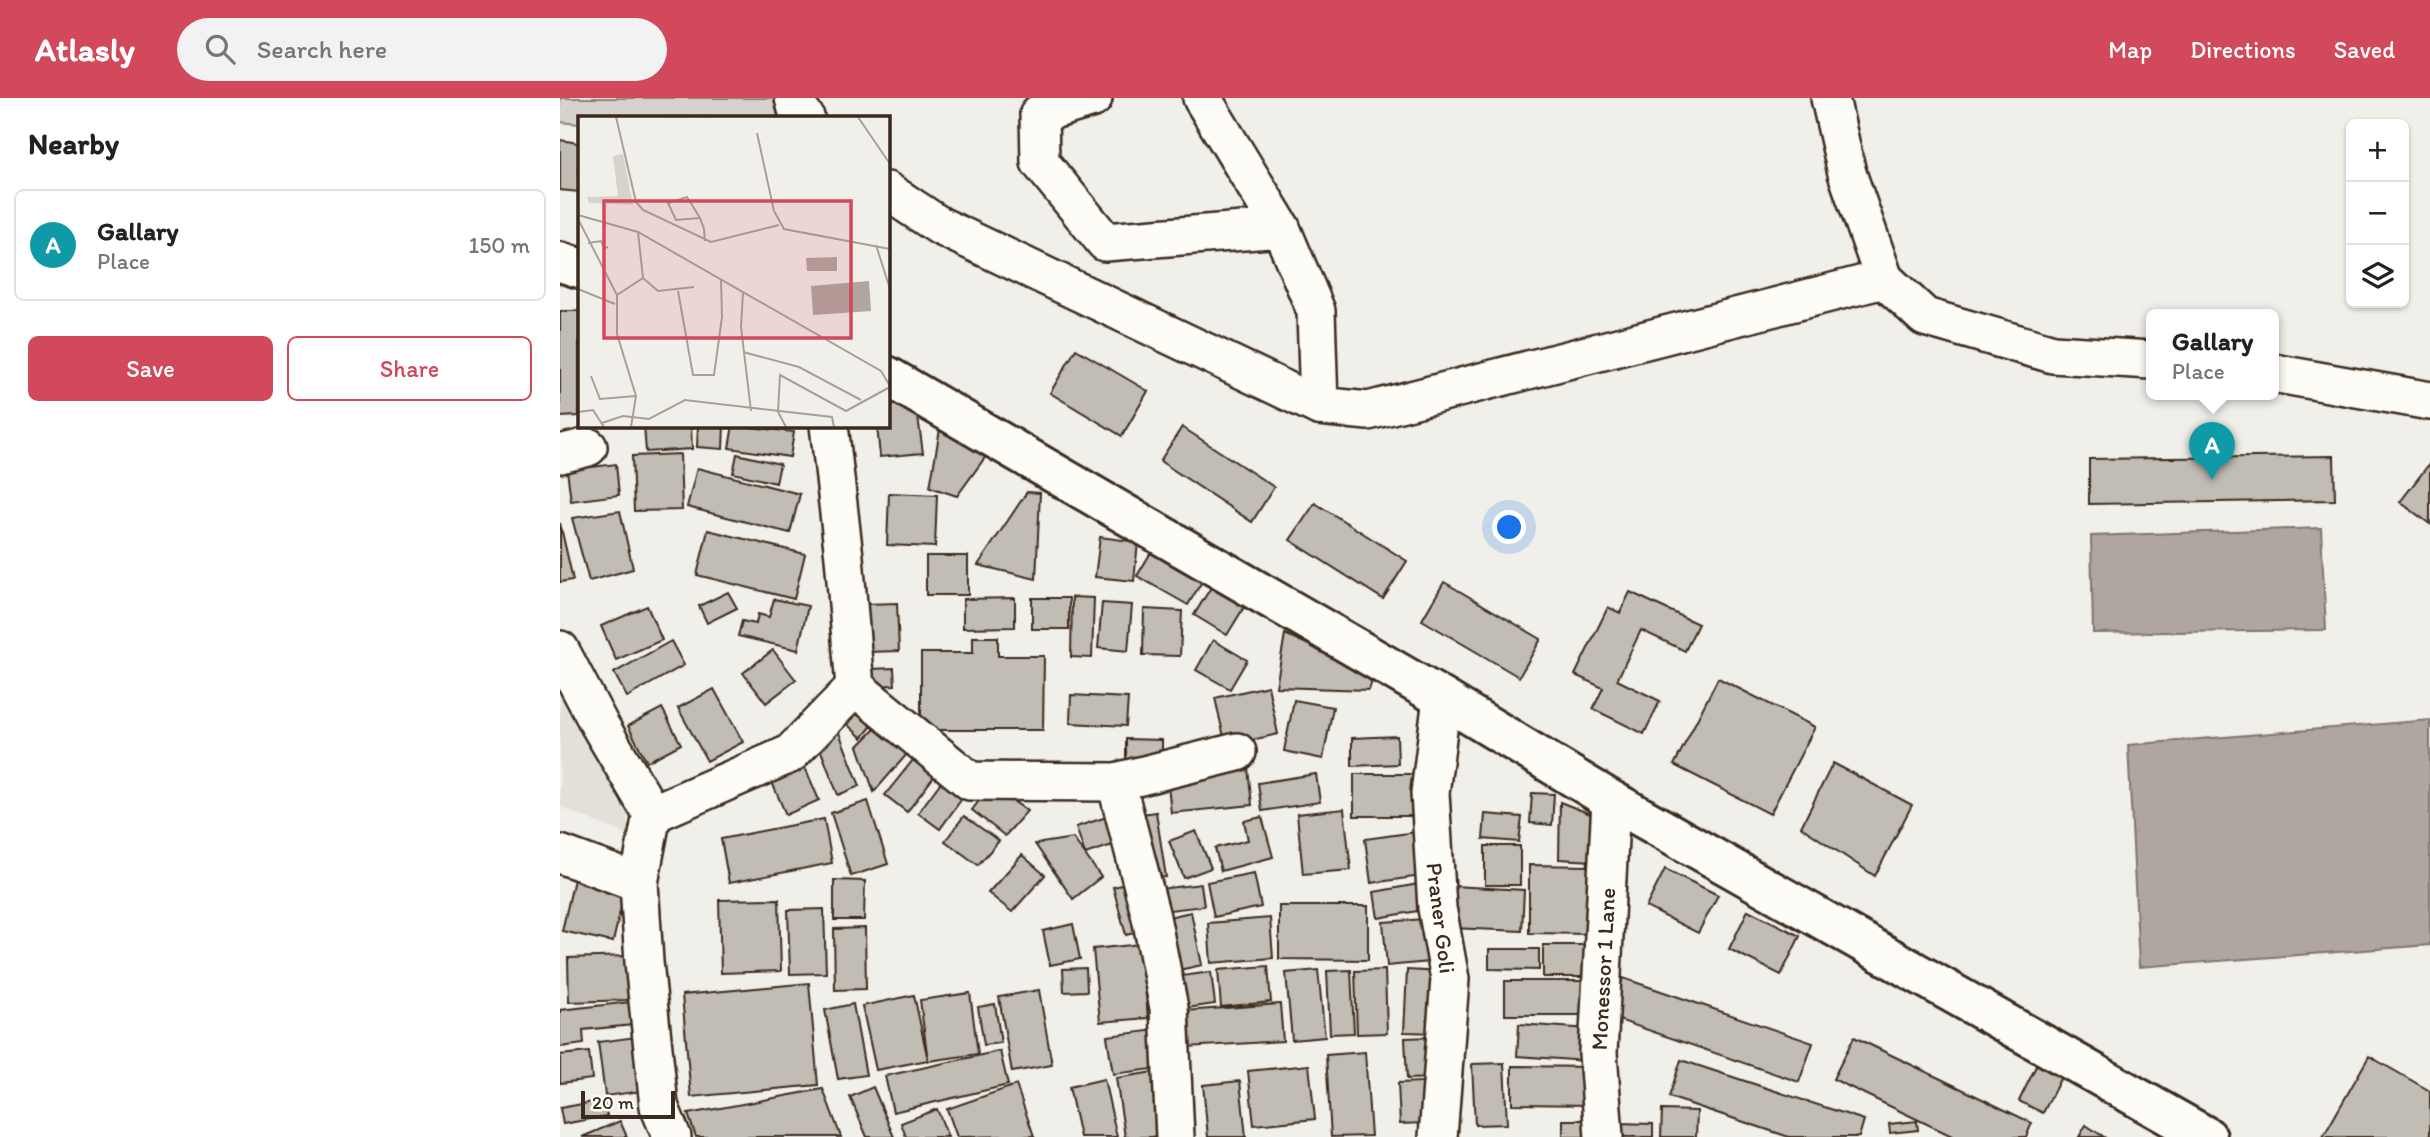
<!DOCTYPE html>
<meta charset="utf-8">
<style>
:root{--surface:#fff;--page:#f2f2f2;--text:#222;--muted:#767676;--line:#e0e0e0;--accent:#d1495b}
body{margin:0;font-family:Itim,sans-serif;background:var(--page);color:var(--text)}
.controls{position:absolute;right:21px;top:21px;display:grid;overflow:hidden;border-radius:10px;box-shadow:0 2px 5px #0004}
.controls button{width:63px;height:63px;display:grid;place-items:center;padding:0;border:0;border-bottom:2px solid var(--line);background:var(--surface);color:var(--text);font:35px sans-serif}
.scale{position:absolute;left:21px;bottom:18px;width:94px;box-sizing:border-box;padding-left:7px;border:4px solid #3b2a1e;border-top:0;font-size:19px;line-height:24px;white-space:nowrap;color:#3b2a1e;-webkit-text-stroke:5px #fdfcf7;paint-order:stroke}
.you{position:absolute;left:950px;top:430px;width:24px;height:24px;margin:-18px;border:5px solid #fff;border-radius:50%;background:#1a73e8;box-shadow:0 0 0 10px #1a73e833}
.badge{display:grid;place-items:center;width:46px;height:46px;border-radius:50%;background:var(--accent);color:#fff;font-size:23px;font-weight:700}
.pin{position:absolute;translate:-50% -58px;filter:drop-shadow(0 2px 4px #0008)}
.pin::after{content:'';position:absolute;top:37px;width:24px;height:21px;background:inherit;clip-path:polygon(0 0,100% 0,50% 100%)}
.popup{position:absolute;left:1586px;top:211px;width:133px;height:91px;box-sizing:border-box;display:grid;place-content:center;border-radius:10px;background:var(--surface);filter:drop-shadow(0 2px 5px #0005);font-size:23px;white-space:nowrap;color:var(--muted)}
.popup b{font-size:26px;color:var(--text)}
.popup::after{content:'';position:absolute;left:50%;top:100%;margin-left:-14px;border:14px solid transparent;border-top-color:var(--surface)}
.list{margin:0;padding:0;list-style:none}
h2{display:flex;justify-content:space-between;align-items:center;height:91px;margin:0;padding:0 28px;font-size:30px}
h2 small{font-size:23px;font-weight:400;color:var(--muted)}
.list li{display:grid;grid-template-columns:46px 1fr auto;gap:21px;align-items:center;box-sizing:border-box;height:112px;margin:0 14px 14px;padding:0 14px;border:2px solid var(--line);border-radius:10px}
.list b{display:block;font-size:26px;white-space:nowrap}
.list p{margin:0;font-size:23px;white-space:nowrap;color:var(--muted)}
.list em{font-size:23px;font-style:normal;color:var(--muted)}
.actions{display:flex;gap:14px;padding:21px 28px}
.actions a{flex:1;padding:16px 0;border:2px solid var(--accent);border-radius:10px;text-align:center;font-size:24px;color:var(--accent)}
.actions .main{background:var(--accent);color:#fff}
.icon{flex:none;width:38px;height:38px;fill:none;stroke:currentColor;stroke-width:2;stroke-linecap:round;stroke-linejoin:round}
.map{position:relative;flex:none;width:1870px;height:1039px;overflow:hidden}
header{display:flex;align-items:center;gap:42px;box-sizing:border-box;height:98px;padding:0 35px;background:var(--accent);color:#fff}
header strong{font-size:33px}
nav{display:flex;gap:38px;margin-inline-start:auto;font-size:24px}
.search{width:490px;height:63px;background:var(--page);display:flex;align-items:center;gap:18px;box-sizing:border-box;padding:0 24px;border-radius:38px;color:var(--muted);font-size:26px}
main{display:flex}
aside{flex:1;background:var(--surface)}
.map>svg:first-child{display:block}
.built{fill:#e3e0da}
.green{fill:#d7d2cc;stroke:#897e75;stroke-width:2}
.water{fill:#aea69f;stroke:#80746b;stroke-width:2}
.building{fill:#c1bcb4;stroke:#3b2a1e;stroke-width:2}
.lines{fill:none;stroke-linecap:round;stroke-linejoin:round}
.street-casing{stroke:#3b2a1e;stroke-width:42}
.secondary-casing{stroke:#3b2a1e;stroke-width:44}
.street{stroke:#fdfcf7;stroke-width:37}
.secondary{stroke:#fdfcf7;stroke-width:38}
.labels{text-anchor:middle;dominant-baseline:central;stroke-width:7;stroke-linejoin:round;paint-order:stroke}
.street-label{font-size:23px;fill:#3b2a1e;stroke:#fdfcf7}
.inset-road{fill:none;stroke:#a8a098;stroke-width:2}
.view{fill:#d1495b;fill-opacity:0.15;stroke:#d1495b;stroke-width:3.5}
.inset-edge{fill:none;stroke:#3b2a1e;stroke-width:3.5}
</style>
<header>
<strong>Atlasly</strong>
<div class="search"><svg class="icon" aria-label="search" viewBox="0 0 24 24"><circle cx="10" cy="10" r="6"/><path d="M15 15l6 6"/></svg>Search here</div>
<nav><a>Map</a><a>Directions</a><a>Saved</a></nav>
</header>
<main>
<aside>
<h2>Nearby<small></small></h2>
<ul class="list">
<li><span class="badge" style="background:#0f9aa8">A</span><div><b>Gallary</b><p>Place</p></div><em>150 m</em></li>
</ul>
<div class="actions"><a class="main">Save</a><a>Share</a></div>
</aside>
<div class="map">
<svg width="1870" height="1039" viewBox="0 0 1870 1039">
<rect width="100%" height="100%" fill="#f1efea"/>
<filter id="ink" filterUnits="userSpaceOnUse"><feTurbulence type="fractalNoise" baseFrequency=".0143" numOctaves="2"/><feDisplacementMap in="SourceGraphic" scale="14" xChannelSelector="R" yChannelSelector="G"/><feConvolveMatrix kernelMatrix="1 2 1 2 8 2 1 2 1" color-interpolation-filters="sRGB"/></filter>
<g filter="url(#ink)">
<path class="built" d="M0,544L55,633L70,738L0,709Z"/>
<path class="green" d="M0,0H214L218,19H19V26L0,24Z"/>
<g class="water">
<path d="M1761,430L1766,532L1533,535L1531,438Z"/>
<path d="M1870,622V847L1579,869L1568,647Z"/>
</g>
<g class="building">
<path d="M0,42L19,45V94L0,92Z"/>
<path d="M0,213H19V318L0,319Z"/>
<path d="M516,251L588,293L562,338L490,295Z"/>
<path d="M356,304L363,355L320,359L317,327H327V306Z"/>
<path d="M84,327H131L132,351L86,354Z"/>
<path d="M138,327H164L163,351L137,349Z"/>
<path d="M173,327L234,334L230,359L169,350Z"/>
<path d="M622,329L714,389L692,424L600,363Z"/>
<path d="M380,331L426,358L397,398L370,389Z"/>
<path d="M120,356L122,412L74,413L72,358Z"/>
<path d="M177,356L220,366L216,385L173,375Z"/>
<path d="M1774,358L1775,402L1529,406V361Z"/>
<path d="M1870,365V426L1840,404Z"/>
<path d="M56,366L59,397L11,403L7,372Z"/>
<path d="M137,370L240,396L230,435L127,409Z"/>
<path d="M467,394L480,395L476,481L418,467Z"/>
<path d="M329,395L377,397L375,449L327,447Z"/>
<path d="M755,405L847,463L823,501L730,442Z"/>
<path d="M60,413L73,471L29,483L12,420Z"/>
<path d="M0,425L13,482L0,484Z"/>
<path d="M148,432L245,456L234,501L137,477Z"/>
<path d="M540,439L578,444L574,483L535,479Z"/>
<path d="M593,451L644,480L628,507L577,478Z"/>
<rect x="366" y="458" width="42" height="39"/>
<path d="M884,484L981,541L959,579L862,522Z"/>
<path d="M653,486L686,506L667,537L634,517Z"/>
<path d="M168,494L177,510L147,525L139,508Z"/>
<path d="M1070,494L1138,526L1125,553L1081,532L1057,582L1100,603L1084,636L1033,611L1043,590L1015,577L1048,509L1060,515Z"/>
<path d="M512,499L534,500L532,560L511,559Z"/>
<path d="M455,500V529L403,530V501Z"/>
<rect x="472" y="500" width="37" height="31"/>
<path d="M214,501L248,508L238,552L178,538L182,523L196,526L198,516L209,519Z"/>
<path d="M337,505L339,553L307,554L306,506Z"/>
<path d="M542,505L572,507L568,553L538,550Z"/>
<path d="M87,508L102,542L56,562L41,528Z"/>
<path d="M584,511L622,513L620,558L583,557Z"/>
<path d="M725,536L814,577L809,592L716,589Z"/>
<path d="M413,539H438V558H484L483,632H361V555H413Z"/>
<path d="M653,542L687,562L670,591L636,572Z"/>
<path d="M111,543L124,567L67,599L54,575Z"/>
<path d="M213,552L236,582L206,605L183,575Z"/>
<path d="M334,570L335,587L311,588V571Z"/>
<path d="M1158,580L1255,629L1210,716L1114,667Z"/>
<path d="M708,588L718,636L666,648L655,600Z"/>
<path d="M154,591L183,644L147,663L118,610Z"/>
<path d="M511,597L568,600L566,628L510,625Z"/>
<path d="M298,599L320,618L302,640L280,620Z"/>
<path d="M734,602L773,609L763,661L724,653Z"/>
<path d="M102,610L121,646L87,664L68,628Z"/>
<path d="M326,620L354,648L314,694L298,648Z"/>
<path d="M278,632L300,688L278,697L256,640Z"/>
<path d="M837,638L838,666L792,668V640Z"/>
<path d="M566,641L602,642V670L566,669Z"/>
<path d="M361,652L382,668L347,714L325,697Z"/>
<path d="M1273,665L1352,707L1315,778L1241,729Z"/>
<path d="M244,667L259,702L226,717L211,682Z"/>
<path d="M688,670L692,707L611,715L607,678Z"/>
<path d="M389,673L411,688L380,731L358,715Z"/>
<path d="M756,676L760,704L702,713L698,685Z"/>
<rect x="794" y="676" width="67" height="42"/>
<path d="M431,687L467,713L445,738L412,712Z"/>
<path d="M972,695L994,696L992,727L970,725Z"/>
<path d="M308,703L328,766L291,778L271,715Z"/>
<path d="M1000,704L1038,719L1033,763L999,761Z"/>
<path d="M784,711L791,772L743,776L737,716Z"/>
<path d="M596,714L606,779L585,781L575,717Z"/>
<path d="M559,715L568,742L525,756L516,729Z"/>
<path d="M925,716L962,719L959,744L923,741Z"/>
<path d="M404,718L439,743L418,767L385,743Z"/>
<path d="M702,719L713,759L661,773L655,750L688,742L684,723Z"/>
<path d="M264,721L272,765L169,785L161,741Z"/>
<path d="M636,733L651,770L624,780L609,743Z"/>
<path d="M856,734L862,778L811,785L805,741Z"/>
<path d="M513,740L541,779L513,801L475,746Z"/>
<rect x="925" y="748" width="35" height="39"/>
<path d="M462,757L485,777L452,814L428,795Z"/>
<path d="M969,767L1030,768V836L969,835Z"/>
<path d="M1105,771L1158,797L1138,835L1086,809Z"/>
<path d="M694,775L701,809L654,819L647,784Z"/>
<path d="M14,781L65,792L53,844L2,833Z"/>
<path d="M274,782L305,783L304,822H274Z"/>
<path d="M577,783L590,831L566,837L553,789Z"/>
<path d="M864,785L869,811L818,820L814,794Z"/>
<path d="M641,786L644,808L593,814L590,792Z"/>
<path d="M893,788L964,792L962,833L891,830Z"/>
<path d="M219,801L221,873L161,875L159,802Z"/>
<path d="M719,808H808V862L719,861Z"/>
<path d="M264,811L266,875L230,876L228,812Z"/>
<path d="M1188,812L1240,838L1221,877L1169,851Z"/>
<path d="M631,814L642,867L619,872L608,819Z"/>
<path d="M710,820L713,860L651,865L648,825Z"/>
<path d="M865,821L869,864L827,868L823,824Z"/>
<path d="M513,826L520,861L490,867L483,833Z"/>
<path d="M305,830L306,891L275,892L274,831Z"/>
<path d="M581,846L588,920L540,924L533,851Z"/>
<rect x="983" y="847" width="46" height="32"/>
<path d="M929,851H979V872L929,871Z"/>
<path d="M67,858L69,902L9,904L8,860Z"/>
<path d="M708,868L711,904L661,909L658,872Z"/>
<path d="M526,870L527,893L504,894L503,871Z"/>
<path d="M758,872L765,939L732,942L726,875Z"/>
<path d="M791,872L794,935L770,936L767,873Z"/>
<path d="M825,872L827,935L797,936L795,873Z"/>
<path d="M847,872L882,874L879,935L844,934Z"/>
<path d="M651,874L655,906L626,910L622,878Z"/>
<path d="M1063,880L1253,945L1239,984L1050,919Z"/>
<rect x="945" y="883" width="84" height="34"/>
<path d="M249,885L258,987L131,999L122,897Z"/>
<path d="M479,892L492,967L452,974L439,899Z"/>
<path d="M410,895L418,956L368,963L360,902Z"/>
<path d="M354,897L368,962L316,972L302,908Z"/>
<path d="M71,904L73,927L23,932L24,946L0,949V912Z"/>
<path d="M293,906L306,977L278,981L265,912Z"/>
<path d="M435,906L441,945L424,947L418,909Z"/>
<path d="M720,906L723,943L627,949L624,913Z"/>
<path d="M959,926L1029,931L1027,963L957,958Z"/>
<path d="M604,931L609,969L553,976L547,938Z"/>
<path d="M76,939L83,993L45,998L38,944Z"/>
<path d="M871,939L873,980L847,981L845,940Z"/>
<path d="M1294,939L1472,1025L1466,1039H1394L1273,981Z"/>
<path d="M440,953L448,987L333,1014L325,978Z"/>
<path d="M29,954L32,981L0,985V957Z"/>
<path d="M805,954L811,1038L771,1039L766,957Z"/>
<path d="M1809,958L1870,993V1039H1763Z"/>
<path d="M1121,962L1304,1022L1299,1039H1229L1109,999Z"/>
<path d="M1478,964L1503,975L1483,1015L1459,1003Z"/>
<path d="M944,965L947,1026L915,1027L912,966Z"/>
<path d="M749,967L755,1021L694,1027L688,973Z"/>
<path d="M952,968L1032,969V1007L952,1006Z"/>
<path d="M594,974L604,1039H565L556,980Z"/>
<path d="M544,981L557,1039H520L509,989Z"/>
<path d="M680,983L686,1039H648L643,987Z"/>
<path d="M863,984L866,1025L840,1026L838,985Z"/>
<path d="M456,987L474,1038L397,1039L387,1011Z"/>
<path d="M313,989L334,1039H307L290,999Z"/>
<path d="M263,991L281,1039H136L128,1016Z"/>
<path d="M44,1002L47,1018L3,1026L0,1010Z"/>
<path d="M377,1011L388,1039H346L341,1025Z"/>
<path d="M1102,1012L1137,1013L1136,1039H1101Z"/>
<rect x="1003" y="1022" width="26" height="17"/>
<path d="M60,1023L67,1039H22Z"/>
<path d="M1357,1023L1358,1032L1330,1035L1329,1026Z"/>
<path d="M1058,1025L1093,1026V1039H1058Z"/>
<path d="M1526,1027L1544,1039H1519Z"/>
</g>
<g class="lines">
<defs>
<g id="street">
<path d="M234,0L237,11L245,19"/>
<path d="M533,0L479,16L480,64L545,144L721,130"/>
<path d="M642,0L721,130L756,213L759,308"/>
<path d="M1270,0L1287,75L1324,181L1365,219L1493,256L1591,262"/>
<path d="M327,93L380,128L759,308L808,313L1324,181"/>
<path d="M1713,275L1870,303"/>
<path d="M269,327L284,459L295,589L410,683L556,684L677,654"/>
<path d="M0,356L28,349"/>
<path d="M0,552L39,626L92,716L79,785L84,864L99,1008L112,1039"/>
<path d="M556,684L591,819L609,910L615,1039"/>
<path d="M92,716L230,656L295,589"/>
<path d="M0,756L79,785"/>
<path d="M878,1039L890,881L877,810L870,695L882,600"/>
<path d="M1044,1039L1038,955L1051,702"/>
</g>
<g id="secondary">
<path d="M0,164L19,170"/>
<path d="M327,278L882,600L1051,702L1647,1039"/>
</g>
</defs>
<use href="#street" class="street-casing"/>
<use href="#secondary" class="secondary-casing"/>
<use href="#street" class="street"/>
<use href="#secondary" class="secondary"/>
</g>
</g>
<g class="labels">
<g class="street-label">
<text transform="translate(881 820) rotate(83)">Praner Goli</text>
<text transform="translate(1043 871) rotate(-87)">Monessor 1 Lane</text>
</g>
</g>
<g transform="translate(18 18)">
<rect width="312" height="312" fill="#f1efea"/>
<path d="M45,38L55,89L11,87L9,81L40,80L35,40Z" fill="#d7d2cc"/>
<path d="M259,141V155H229L228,142ZM291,165L293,195L235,199L233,170Z" fill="#aea69f"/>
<path class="inset-road" d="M38,1L58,86L65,94L133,126L201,109M280,1L312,48M179,17L196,95L206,113L312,133M0,99L60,116L303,255L312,270M122,102L98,104L90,87L109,81L122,102L126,113L127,125M0,103L39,179V218L58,280L53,311M60,116L65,162L80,175L116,171M10,127L23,125L26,132L30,131M298,129L312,173M0,173L37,188M100,175L115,259H136L144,201L143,164M165,177L163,211L173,295M39,179L65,162M165,236L221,251L283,284M13,260L22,283L58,280M0,296L15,294L26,311M24,307L45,300L71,303L107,284L254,301L256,311M208,311L200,296L202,259L268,295L312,271"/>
<path class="view" d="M26,85H273V222H26Z"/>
<rect width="312" height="312" class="inset-edge"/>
</g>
</svg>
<div class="controls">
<button>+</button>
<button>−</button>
<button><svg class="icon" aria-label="layers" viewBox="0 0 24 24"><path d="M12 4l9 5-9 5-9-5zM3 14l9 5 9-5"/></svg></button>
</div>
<div class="scale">20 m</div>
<div class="you"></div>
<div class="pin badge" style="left:1652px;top:382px;background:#0f9aa8">A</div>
<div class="popup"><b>Gallary</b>Place</div>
</div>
</main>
